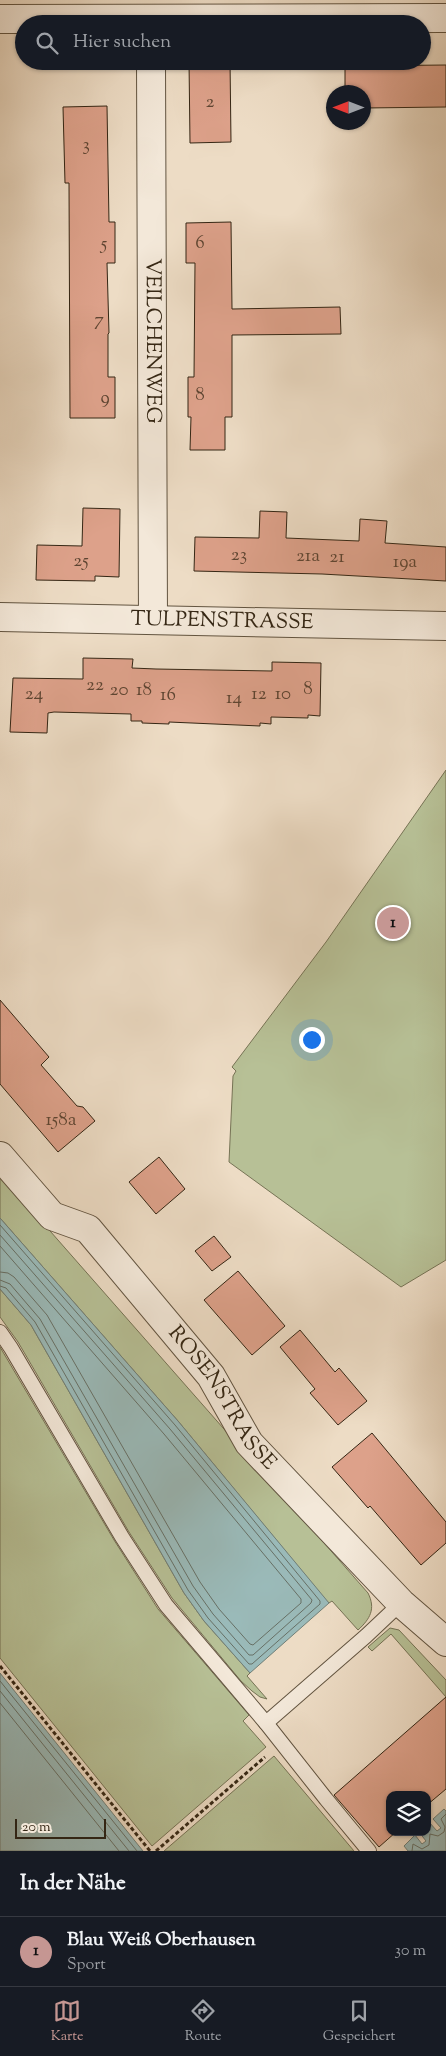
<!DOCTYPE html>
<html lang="de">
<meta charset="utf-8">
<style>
:root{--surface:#171b24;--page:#20242c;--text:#f1f3f6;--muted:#9ea1a6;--line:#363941;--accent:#c59692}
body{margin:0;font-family:"Sorts Mill Goudy",serif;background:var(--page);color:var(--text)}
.controls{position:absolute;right:15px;bottom:15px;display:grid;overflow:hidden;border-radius:10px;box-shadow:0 1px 4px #0004}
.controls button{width:45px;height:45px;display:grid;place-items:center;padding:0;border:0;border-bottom:1px solid var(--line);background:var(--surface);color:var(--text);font:25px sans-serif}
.compass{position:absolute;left:326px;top:85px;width:45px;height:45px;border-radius:50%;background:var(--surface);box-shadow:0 1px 4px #0004;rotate:270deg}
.scale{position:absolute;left:15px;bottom:12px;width:91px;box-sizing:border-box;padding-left:5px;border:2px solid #342614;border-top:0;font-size:14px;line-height:18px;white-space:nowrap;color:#342614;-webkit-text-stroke:4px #f3e8d9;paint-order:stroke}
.you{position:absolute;left:311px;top:1039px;width:18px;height:18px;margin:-12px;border:4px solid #fff;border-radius:50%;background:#1a73e8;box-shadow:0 0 0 8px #1a73e833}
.badge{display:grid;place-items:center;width:32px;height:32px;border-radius:50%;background:var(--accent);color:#111;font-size:16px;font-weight:700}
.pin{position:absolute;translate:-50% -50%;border:2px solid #fff;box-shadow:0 1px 5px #0006}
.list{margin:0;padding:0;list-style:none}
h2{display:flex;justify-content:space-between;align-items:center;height:65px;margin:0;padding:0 20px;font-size:21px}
h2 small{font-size:16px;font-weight:400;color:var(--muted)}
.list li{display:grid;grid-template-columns:32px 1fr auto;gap:15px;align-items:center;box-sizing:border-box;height:70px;padding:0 20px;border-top:1px solid var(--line)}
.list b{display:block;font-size:19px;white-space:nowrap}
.list p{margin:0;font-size:16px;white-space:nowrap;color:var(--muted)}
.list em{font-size:16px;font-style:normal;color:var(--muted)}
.icon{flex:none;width:28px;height:28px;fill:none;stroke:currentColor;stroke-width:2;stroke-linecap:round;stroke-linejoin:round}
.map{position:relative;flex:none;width:446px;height:1851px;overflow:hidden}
.search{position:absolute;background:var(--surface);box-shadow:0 1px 4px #0004;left:15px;right:15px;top:15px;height:55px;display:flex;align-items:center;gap:12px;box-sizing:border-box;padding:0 18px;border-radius:28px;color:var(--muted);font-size:19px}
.sheet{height:135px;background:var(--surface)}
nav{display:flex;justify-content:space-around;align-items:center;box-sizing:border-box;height:70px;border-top:1px solid var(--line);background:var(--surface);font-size:14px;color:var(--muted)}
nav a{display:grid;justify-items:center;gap:2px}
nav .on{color:var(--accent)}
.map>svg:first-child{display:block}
.green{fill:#b7c096;stroke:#767355}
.water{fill:#9abab9;stroke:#717f77}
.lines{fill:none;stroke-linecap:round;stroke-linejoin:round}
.shore{stroke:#677066;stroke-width:1}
.building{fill:#dda18a;stroke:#342614}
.lane-casing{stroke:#625440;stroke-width:16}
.street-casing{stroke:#625440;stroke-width:30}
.path{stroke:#342614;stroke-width:3;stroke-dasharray:4 2.5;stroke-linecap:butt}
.lane{stroke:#f3e8d9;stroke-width:14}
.street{stroke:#f3e8d9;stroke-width:28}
.labels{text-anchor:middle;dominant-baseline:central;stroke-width:4.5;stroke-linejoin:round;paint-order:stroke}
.number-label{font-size:19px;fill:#5e4532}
.street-label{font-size:21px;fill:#342614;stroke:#f3e8d9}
</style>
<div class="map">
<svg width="446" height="1851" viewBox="0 0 446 1851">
<rect width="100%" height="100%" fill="#eddcc5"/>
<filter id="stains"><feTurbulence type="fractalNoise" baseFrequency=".004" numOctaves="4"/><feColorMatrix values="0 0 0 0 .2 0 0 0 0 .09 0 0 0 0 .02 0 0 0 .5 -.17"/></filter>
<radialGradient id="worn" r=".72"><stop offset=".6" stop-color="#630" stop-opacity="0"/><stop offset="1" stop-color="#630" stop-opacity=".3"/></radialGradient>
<g class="green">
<path d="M446,770V1260L401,1287L229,1162L233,1076L236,1071L232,1067L326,942Z"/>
<path d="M0,1174L368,1593C376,1609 370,1619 358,1630L332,1601L329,1603L325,1599L178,1421L0,1218Z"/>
<path d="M0,1289L31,1325L184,1593L204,1621L250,1673L247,1676L267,1699L260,1697L252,1691L241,1681L172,1598L129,1532L18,1342L0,1317Z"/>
<path d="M0,1347L114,1540L158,1609L249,1715L243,1721L266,1747L152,1846L0,1658Z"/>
<path d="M390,1628L399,1630L446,1680V1697L391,1634L372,1651L368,1647Z"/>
<path d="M274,1756L354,1851H164Z"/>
</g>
<g class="water">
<path d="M0,1218L178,1421L329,1603L250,1673L204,1621L184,1593L31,1325L0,1289Z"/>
<path d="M0,1673L143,1851H0Z"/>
<path d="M444,1809L446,1811V1851H408L404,1846L415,1835L422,1844L426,1841L419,1832H427V1824L429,1822L437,1831L441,1828L433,1819Z"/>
</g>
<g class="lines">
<g class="shore">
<path d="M0,1225L175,1425L320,1601V1604L252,1664H249L208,1618L188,1590L35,1322L6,1288L0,1286"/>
<path d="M0,1235L170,1429L312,1600L311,1603L253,1655H249L213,1614L193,1586L40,1319L10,1284L0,1280"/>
<path d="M0,1246L164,1434L301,1599V1603L253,1645L250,1644L219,1609L200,1582L47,1315L14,1277L8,1273L0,1272"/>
<path d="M0,1681L137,1851"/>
<path d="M0,1691L129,1851"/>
<path d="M0,1703L119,1851"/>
<path d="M412,1851L413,1844L422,1849L429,1845L430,1834L438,1836L444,1832L445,1827L441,1819L446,1814"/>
</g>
</g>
<g class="building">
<path d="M189,61H230L231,142L190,143Z"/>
<path d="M446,65V107L364,108V92H345V66Z"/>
<path d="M107,106L109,222H115V263H107L109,333L108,334V377H115V418H70L69,183H65L63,107Z"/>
<path d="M231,222L232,309L340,307L341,334L232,335V417H225V450H190L191,417H188V377H194L195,263H186V223Z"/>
<path d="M83,508L120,509L119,577L95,576V581L36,580L37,545L82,546Z"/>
<path d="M260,511L287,512L286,538L359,541L360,519L387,521L385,543L446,547V581L322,574L194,571L195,537L259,538Z"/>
<path d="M83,658L133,659L132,668L156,669L272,671V662L321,663L320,716L308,715V718L271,717V724L260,723V726L169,722V724L142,723V721H131V714L54,712L48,713L47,733L10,732L13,678L83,679Z"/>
<path d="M0,1000L49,1057L41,1065L77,1106L83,1107L95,1121L58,1152L0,1084Z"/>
<path d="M159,1157L185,1189L156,1214L129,1182Z"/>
<path d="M214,1236L231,1257L212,1271L195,1251Z"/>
<path d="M238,1271L285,1326L252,1355L204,1300Z"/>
<path d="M300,1330L335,1372L339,1368L367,1401L338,1425L310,1393L315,1389L280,1347Z"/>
<path d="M372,1433L446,1522V1543L421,1565L370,1506L368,1508L332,1467Z"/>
<path d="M446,1697V1789L427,1805V1795H390V1832H396L379,1847L334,1795Z"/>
</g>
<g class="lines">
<defs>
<g id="lane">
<path d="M0,1332L11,1348L122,1537L166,1605L266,1723L366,1636L401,1603"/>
<path d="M266,1723L326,1799L369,1851"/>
</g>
<g id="street">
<path d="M0,19L446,18"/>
<path id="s1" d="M151,61L153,620"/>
<path id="s2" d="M0,617L446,626"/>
<path id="s3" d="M0,1156L52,1216L88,1229L211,1376L249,1443L401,1603L446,1642"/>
</g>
</defs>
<use href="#lane" class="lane-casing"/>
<use href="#street" class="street-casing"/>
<g class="path">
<path d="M0,1666L150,1851"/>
<path d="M156,1851L265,1757"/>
</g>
<use href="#lane" class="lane"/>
<use href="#street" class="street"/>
</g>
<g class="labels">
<g class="number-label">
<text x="210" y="102">2</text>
<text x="86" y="145">3</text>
<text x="200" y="243">6</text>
<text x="104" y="244">5</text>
<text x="99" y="320">7</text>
<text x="200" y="395">8</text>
<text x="105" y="398">9</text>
<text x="239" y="555">23</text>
<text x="308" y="556">21a</text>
<text x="337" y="557">21</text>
<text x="81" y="561">25</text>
<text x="405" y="562">19a</text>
<text x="95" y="685">22</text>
<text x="308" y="689">8</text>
<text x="119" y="690">20</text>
<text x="144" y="690">18</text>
<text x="34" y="694">24</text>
<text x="259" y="694">12</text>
<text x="283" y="694">10</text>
<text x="168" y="695">16</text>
<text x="234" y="698">14</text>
<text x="61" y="1120">158a</text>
</g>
<g class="street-label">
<text stroke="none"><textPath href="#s1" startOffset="280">VEILCHENWEG</textPath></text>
<text stroke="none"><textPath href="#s2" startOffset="222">TULPENSTRASSE</textPath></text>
<text stroke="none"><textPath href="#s3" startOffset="334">ROSENSTRASSE</textPath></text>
</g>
</g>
<rect width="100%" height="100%" filter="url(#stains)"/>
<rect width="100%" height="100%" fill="url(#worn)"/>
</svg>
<div class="controls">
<button><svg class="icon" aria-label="layers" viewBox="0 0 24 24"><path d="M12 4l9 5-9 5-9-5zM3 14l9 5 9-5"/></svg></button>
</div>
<svg class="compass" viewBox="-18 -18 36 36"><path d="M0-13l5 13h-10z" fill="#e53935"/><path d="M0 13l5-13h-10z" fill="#9ea1a6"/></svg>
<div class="scale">20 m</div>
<div class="you"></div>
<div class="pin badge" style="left:393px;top:923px">1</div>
<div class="search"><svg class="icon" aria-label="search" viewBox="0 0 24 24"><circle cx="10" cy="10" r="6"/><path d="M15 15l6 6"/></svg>Hier suchen</div>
</div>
<section class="sheet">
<h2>In der Nähe<small></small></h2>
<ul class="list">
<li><span class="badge">1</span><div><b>Blau Weiß Oberhausen</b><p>Sport</p></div><em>30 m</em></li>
</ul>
</section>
<nav>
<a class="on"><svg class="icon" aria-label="map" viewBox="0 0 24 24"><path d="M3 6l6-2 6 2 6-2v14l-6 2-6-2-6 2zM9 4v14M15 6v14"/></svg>Karte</a>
<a><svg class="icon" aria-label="directions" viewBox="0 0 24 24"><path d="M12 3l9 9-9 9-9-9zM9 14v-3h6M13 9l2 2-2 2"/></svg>Route</a>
<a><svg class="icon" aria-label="saved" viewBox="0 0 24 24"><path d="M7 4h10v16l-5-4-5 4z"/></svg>Gespeichert</a>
</nav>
